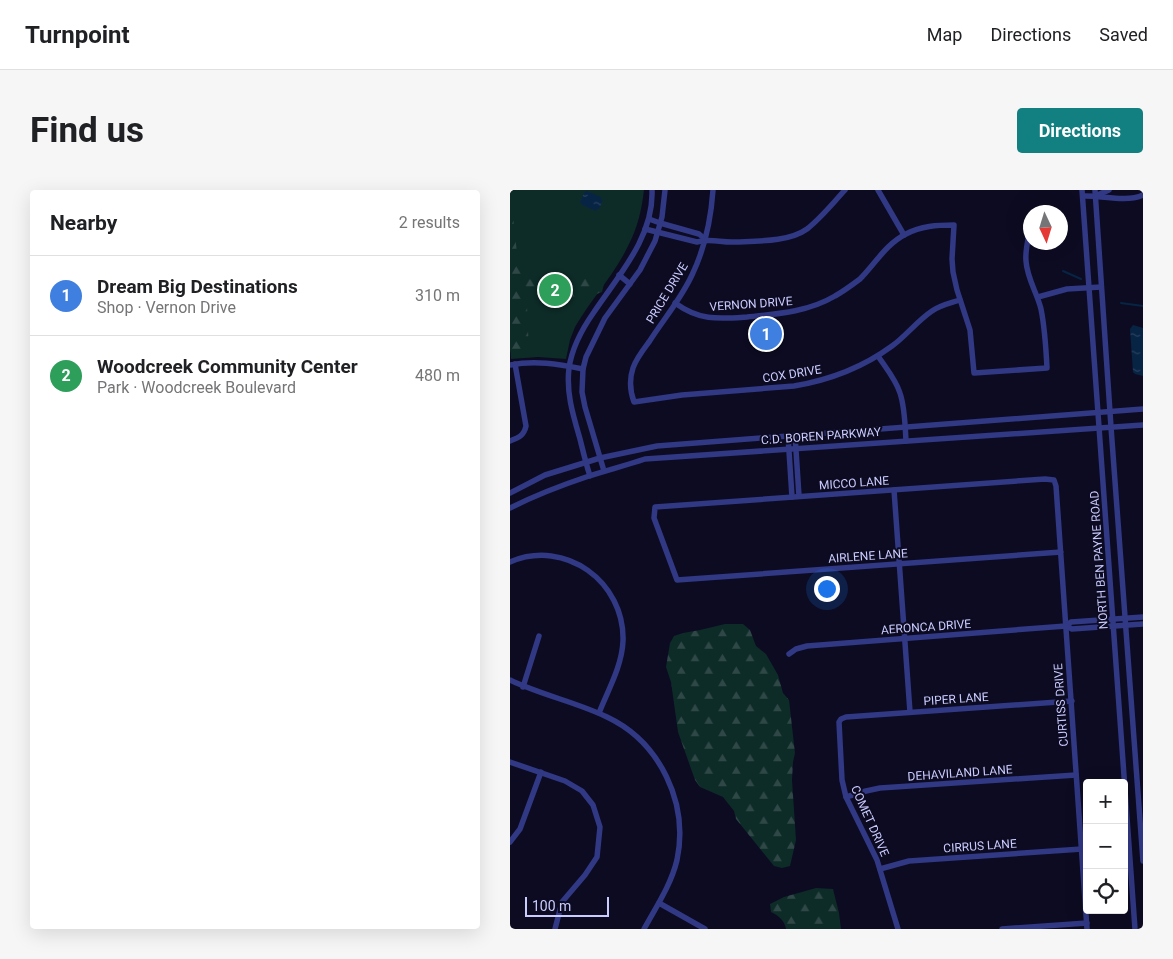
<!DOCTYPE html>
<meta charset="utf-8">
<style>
:root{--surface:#fff;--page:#f6f6f6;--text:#202124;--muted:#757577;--line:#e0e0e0;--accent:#128081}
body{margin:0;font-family:Roboto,sans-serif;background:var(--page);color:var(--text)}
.controls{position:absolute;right:15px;bottom:15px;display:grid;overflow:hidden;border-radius:5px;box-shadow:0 5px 20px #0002}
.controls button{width:45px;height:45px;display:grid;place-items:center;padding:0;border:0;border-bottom:1px solid var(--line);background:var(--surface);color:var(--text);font:25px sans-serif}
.compass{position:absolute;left:513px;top:15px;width:45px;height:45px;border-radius:50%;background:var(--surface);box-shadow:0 5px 20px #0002;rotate:176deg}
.scale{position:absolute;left:15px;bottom:12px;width:84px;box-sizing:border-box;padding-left:5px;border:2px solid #cacbff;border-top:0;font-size:14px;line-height:18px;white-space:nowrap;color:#cacbff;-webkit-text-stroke:4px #0c0b21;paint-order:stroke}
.you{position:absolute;left:316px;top:398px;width:18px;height:18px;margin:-12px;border:4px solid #fff;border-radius:50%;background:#1a73e8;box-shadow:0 0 0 8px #1a73e833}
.badge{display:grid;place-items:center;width:32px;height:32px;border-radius:50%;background:var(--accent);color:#fff;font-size:16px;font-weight:700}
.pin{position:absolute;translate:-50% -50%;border:2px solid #fff;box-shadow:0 1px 5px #0006}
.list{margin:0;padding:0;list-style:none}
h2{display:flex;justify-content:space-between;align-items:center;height:65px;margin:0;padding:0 20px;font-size:21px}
h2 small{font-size:16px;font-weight:400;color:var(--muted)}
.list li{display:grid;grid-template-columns:32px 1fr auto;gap:15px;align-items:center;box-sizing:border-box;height:80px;padding:0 20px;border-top:1px solid var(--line)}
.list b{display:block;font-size:19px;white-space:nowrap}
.list p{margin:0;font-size:16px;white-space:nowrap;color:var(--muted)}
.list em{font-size:16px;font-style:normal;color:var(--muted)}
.icon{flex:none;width:28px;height:28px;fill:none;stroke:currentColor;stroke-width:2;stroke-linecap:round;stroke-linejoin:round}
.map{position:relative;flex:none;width:633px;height:739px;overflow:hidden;border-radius:5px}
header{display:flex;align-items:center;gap:30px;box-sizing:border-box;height:70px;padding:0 25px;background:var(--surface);border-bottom:1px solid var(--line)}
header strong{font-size:24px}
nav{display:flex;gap:28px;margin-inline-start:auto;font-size:18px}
.intro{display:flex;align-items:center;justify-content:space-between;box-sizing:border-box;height:120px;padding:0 30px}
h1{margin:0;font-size:35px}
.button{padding:12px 22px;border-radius:5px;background:var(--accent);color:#fff;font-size:18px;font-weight:700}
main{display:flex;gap:30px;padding:0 30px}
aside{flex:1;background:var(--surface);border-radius:5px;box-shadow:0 5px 20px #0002}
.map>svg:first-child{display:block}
.green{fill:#0d2b27}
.forest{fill:url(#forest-firs)}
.water{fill:url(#water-ripples)}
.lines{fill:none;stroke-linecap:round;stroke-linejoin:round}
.stream{stroke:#072444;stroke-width:2}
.minor{stroke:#313884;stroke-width:5.5}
.labels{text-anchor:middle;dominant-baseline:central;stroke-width:4;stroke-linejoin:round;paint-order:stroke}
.street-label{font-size:12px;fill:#cacbff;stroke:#0c0b21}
</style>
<header>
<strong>Turnpoint</strong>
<nav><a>Map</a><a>Directions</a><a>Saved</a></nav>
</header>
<div class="intro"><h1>Find us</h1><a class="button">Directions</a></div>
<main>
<aside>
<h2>Nearby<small>2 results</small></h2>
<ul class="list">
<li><span class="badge" style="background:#3f7fe0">1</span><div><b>Dream Big Destinations</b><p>Shop · Vernon Drive</p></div><em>310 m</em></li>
<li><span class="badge" style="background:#2e9e5b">2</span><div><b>Woodcreek Community Center</b><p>Park · Woodcreek Boulevard</p></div><em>480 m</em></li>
</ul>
</aside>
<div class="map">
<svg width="633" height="739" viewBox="0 0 633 739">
<defs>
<pattern id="forest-firs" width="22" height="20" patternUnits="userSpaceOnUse" patternTransform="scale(1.25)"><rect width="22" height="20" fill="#0d2b27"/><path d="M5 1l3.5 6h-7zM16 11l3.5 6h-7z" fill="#2f4847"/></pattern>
<pattern id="water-ripples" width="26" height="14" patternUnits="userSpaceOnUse" patternTransform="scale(1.25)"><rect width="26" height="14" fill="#072444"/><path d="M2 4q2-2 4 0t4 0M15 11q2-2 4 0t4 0" fill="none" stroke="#2a4260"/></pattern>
</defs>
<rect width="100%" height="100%" fill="#0c0b21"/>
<path class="green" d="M0,0H134C132,18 128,36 120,52C106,83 82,108 65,137L60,150L56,169L28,167L1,169L0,155Z"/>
<g class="forest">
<path d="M0,0L8,72L14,85L24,92L62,89L90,88L94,94L92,102C86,104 80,107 73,107C55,107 38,101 21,106L17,115L19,164L10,168L2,165L0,160Z"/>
<path d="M215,434H233L240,440L246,456L256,464L268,485L273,503L279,510L285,563L283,572L282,590L286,650L280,676L272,678L264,676L226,629L224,621L213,607L190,597L185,590L168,542L161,492L156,477L160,453L164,446L173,443L190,440Z"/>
<path d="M306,698L323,699L329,723L331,739H276C274,730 269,726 261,722L260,714L274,707Z"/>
</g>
<g class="water">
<path d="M77,1L91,7V9L93,10L89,19H87L86,21L72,15L70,12L74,3Z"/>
<path d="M623,135L633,138V186L625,184L623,182L620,139Z"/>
</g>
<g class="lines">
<g class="stream">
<path d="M553,81L571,89"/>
<path d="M611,113L633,116"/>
</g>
<g class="minor">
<path d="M203,0C201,29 195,58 182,85C171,109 153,130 139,152C133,160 126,169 123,178C119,190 120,201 124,212L172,205L284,196C320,190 352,178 382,156C396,146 407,131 422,121C431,115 441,113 450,110"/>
<path d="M368,0L394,45"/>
<path d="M572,0L625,739"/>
<path d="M585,0L601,237L633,671"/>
<path d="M573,6C592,5 615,13 633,5"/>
<path d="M585,6L599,0"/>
<path d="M139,29L150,33L189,44L195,49"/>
<path d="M135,39L187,52C200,48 212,53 225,52C247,51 279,52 297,39C311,28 323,13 335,0"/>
<path d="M109,85L120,94"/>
<path d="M528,107L557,99L591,97"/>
<path d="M165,113C190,131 208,129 237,127C267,124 298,122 325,106C334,101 342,95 350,89C365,74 376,54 396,44C411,36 427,35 444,35L442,69L443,82L447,100L460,140L464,183L537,178C536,158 535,139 531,119C527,103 517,88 516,71C515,60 518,50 520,40"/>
<path d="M368,166C376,178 386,190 390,203C395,218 395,235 396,251"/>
<path d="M0,175C25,170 48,174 73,179"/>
<path d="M285,245L289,306"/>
<path d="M278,246L282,307"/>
<path d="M0,251C8,248 14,246 16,236L5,174"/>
<path d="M94,281L75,217L72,202L73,179L76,167L95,128L130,80L145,51L152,27L155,0"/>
<path d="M80,286C76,274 73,261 70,249C63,225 56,203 59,178C62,157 72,139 84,122C108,86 144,47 142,0"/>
<path d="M384,300L400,522"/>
<path d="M0,303L35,285L90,268L147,256L633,219"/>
<path d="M0,318C26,305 52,295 79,286C98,280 117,275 135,269L633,235"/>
<path d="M551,362L167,390L144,328L145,317L535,289L544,290L546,296L577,739"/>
<path d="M0,372C55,348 115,392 113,451C112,476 98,500 89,523"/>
<path d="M556,436L561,432L633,427"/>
<path d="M279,464L286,459L297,456L556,436L562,439L633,434"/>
<path d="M0,490C31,505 66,512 97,527C150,552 179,613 167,670C161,695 146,717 134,739"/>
<path d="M13,497L29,446"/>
<path d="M0,572L55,591L72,601L83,615L90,637L87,667L75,685L52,712L45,739"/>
<path d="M336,607L356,601L370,598L566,585"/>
<path d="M0,652L10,639L31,582"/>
<path d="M370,679L399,671L572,659"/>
<path d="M149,713L195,739"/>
<path d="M388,739L367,670L336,607L332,590L329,532L331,529L336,527L562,511"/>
<path d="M492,739L577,733"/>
</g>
</g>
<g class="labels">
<g class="street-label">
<text transform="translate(157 103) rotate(-59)">PRICE DRIVE</text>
<text transform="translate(241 114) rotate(-4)">VERNON DRIVE</text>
<text transform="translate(282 184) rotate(-9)">COX DRIVE</text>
<text transform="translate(311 246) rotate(-4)">C.D. BOREN PARKWAY</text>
<text transform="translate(344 293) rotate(-4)">MICCO LANE</text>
<text transform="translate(358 366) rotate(-4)">AIRLENE LANE</text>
<text transform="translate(589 370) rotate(-94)">NORTH BEN PAYNE ROAD</text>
<text transform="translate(416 437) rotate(-4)">AERONCA DRIVE</text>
<text transform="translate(446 509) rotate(-4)">PIPER LANE</text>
<text transform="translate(551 515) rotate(-94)">CURTISS DRIVE</text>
<text transform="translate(450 583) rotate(-4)">DEHAVILAND LANE</text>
<text transform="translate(360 631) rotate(66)">COMET DRIVE</text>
<text transform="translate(470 656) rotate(-4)">CIRRUS LANE</text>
</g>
</g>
</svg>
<div class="controls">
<button>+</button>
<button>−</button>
<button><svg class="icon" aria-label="locate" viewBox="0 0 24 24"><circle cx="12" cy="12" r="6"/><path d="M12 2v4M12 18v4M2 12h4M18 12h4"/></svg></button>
</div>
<svg class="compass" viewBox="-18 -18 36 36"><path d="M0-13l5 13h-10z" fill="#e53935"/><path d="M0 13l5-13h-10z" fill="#757577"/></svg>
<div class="scale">100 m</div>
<div class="you"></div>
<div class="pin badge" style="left:256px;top:144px;background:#3f7fe0">1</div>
<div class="pin badge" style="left:45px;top:100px;background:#2e9e5b">2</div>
</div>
</main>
